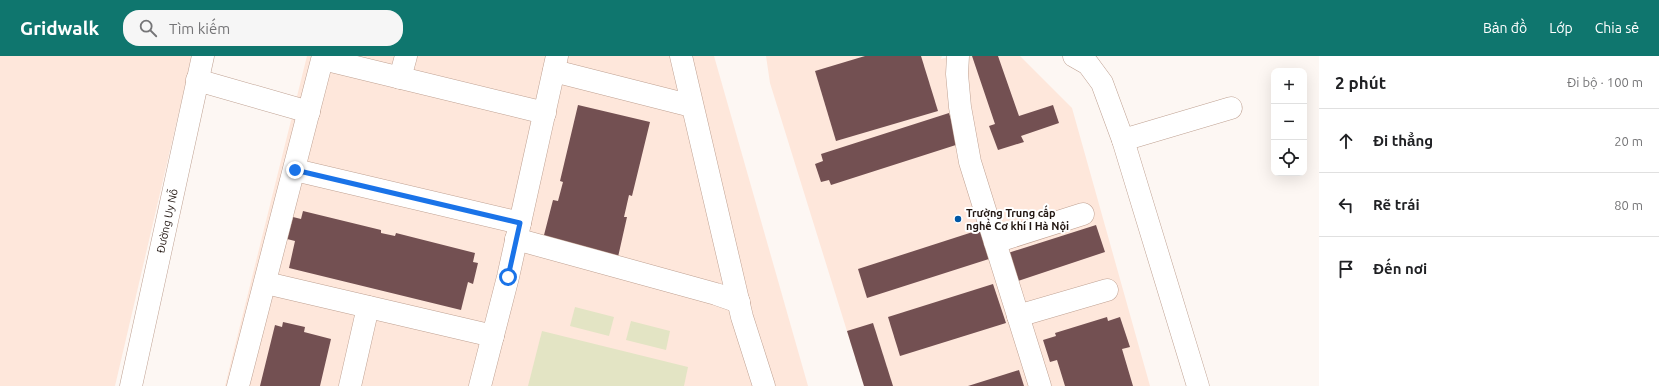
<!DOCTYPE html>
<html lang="vi">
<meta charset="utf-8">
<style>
:root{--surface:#fff;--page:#f6f6f6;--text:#202124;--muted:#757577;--line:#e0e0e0;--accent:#0f766e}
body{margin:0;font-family:Ubuntu,sans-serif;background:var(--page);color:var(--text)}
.controls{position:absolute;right:12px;top:12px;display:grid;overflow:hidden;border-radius:8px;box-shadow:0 4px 16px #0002}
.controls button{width:36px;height:36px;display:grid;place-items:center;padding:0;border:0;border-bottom:1px solid var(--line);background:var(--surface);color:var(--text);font:20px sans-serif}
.stop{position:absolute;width:12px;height:12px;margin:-9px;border:3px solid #1a73e8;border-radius:50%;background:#fff}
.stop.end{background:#1a73e8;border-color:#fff;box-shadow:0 1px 4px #0008}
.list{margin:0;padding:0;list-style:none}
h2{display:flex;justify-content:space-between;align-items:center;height:52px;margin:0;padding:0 16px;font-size:17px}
h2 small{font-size:13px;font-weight:400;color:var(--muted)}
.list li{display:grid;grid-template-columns:26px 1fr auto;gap:12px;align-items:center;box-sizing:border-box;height:64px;padding:0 16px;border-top:1px solid var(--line)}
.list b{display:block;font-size:15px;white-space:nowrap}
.list em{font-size:13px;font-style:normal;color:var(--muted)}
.icon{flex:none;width:22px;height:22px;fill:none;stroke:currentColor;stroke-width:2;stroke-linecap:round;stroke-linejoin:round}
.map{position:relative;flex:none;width:1319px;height:330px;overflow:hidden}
header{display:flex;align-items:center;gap:24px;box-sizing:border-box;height:56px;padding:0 20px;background:var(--accent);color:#fff}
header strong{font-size:19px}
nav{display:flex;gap:22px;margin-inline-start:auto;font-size:14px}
.search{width:280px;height:36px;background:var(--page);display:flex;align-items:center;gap:10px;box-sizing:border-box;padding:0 14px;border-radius:16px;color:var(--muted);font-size:15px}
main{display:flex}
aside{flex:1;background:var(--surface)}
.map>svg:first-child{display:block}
.built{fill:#fee7db}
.green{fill:#e3e4c4}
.building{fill:#735052}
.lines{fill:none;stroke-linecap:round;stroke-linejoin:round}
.minor-casing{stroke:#bfa192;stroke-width:23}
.minor{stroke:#fff;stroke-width:22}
.route{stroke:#1a73e8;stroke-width:5}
.poi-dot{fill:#0058a6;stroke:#fff;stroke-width:1.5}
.labels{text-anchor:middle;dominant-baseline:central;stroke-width:4;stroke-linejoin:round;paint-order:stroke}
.poi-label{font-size:11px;font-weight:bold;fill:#221712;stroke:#fff;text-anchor:start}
.street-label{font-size:11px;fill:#221712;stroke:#fff}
</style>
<header>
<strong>Gridwalk</strong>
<div class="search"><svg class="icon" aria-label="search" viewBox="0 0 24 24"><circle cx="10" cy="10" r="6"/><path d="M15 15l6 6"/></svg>Tìm kiếm</div>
<nav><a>Bản đồ</a><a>Lớp</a><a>Chia sẻ</a></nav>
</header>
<main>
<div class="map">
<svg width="1319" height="330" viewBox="0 0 1319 330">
<rect width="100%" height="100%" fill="#fdf7f3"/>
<g class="built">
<path d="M0,0H192L115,330H0Z"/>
<path d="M307,0H714L808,330H225Z"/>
<path d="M766,0H942L941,3L952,0H1020L1072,52L1150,330H864L770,27Z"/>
</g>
<g class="green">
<path d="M575,251L614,261L609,280L570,270Z"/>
<path d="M631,265L670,275L666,294L626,284Z"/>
<path d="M542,275L688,311L684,330H528Z"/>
</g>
<g class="building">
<path d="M865,0H921L938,55L836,85L815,15Z"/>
<path d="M972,0H998L1019,60L1053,49L1059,67L1021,80L1024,86L998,94L989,70L995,68Z"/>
<path d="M578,49L650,66L632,140L629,139L624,161H627L618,201L543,183L553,144L558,145L563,126L560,125Z"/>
<path d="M949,57L959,88L831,129L829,124L821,126L815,108L823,105L821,98Z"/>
<path d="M303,155L381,174V177L395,180L396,177L475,197L473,206L478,207L473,228L468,226L461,254L289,212L295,185L287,183L293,161L301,163Z"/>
<path d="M1096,169L1105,196L1018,225L1008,197Z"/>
<path d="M982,173L992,202L867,242L858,213Z"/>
<path d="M993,228L1006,267L900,300L888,261Z"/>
<path d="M1107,261L1108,265L1120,261L1130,291L1122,293L1133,330H1065L1057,304L1050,306L1043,284L1056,280L1055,277Z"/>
<path d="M283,266L305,271L304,276L331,283L320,330H260L275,269L282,271Z"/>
<path d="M873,267L893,330H864L847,275Z"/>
<path d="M1019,314L1024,330H968Z"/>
</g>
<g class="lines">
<defs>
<g id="minor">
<path d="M681,0L742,261L764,330"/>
<path d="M958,0L957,18L960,51L970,106L1040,330"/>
<path d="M1074,0L1088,8L1102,27L1123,84L1198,330"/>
<path d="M323,3L545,57"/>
<path d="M554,15L692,50"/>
<path d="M400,22L406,0"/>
<path d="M197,24L309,56"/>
<path d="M1123,84L1231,52"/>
<path d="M295,114L520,167"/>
<path d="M516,183L716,238L739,246"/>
<path d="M995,186L1083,158"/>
<path d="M266,227L493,280"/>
<path d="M1018,260L1107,234"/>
<path id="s1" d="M131,330L203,0"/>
<path d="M238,330L323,0"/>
<path d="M350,330L368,251"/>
<path d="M480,330L508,221L557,0"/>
</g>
</defs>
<use href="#minor" class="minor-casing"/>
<use href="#minor" class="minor"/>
</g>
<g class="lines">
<path class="route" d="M295,114L520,167L508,221"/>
</g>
<circle class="poi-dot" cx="958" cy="163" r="4"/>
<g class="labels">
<g class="poi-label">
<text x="966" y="157">Trường Trung cấp<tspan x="966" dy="13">nghề Cơ khí I Hà Nội</tspan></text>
</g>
<g class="street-label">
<text stroke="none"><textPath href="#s1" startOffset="169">Đường Uy Nỗ</textPath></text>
</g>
</g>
</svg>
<div class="controls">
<button>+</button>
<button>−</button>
<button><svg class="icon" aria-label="locate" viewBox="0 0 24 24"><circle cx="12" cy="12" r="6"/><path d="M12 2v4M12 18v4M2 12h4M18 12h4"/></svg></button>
</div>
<div class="stop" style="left:508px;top:221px"></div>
<div class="stop end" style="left:295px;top:114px"></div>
</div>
<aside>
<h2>2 phút<small>Đi bộ · 100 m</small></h2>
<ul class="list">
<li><svg class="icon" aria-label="ahead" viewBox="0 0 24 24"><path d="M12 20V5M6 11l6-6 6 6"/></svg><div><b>Đi thẳng</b></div><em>20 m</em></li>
<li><svg class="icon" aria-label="left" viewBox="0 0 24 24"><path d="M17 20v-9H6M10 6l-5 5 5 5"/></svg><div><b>Rẽ trái</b></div><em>80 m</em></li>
<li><svg class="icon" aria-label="arrive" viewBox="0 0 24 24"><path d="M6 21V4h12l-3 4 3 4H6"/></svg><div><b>Đến nơi</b></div></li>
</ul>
</aside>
</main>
